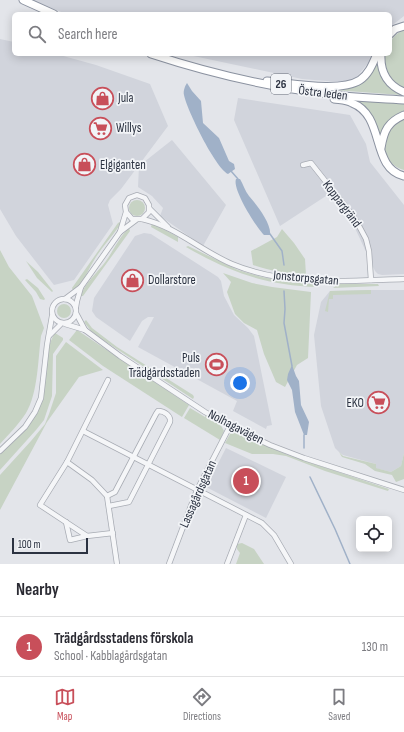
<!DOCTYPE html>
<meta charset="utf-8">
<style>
:root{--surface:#fff;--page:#f7f7f7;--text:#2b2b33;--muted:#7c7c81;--line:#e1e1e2;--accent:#c84f5a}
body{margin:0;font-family:"Sofia Sans Condensed",sans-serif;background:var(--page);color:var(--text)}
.controls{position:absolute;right:12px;bottom:12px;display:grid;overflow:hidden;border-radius:6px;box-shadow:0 2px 10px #0003}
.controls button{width:36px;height:36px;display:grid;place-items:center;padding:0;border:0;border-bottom:1px solid var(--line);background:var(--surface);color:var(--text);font:20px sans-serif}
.scale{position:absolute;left:12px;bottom:10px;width:76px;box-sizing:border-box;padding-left:4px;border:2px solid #2b3241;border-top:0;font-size:11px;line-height:14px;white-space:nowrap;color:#2b3241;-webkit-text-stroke:3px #f2f4f7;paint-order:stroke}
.you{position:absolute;left:240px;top:383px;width:14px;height:14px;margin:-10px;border:3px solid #fff;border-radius:50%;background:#1a73e8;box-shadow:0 0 0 6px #1a73e833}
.badge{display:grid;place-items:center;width:26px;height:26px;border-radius:50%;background:var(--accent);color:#fff;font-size:13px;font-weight:700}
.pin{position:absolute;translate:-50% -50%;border:2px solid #fff;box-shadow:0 1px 4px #0006}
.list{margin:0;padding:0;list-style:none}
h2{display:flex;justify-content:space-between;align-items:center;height:52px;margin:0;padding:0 16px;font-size:17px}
h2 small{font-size:13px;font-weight:400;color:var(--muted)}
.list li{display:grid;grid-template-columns:26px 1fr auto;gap:12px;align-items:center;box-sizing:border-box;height:60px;padding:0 16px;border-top:1px solid var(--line)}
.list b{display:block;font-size:15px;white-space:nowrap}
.list p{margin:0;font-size:13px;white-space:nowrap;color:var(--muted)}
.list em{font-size:13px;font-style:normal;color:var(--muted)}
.icon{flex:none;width:22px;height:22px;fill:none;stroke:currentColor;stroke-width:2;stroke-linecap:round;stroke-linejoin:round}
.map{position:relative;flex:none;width:404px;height:564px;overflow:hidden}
.search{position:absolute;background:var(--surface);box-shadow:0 2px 10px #0003;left:12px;right:12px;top:12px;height:44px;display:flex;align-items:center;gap:10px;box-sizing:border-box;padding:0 14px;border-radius:6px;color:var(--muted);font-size:15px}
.sheet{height:112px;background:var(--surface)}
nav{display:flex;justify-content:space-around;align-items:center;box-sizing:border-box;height:56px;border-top:1px solid var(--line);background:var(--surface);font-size:11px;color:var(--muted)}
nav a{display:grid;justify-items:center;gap:2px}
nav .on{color:var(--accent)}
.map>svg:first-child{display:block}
.built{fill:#d1d4dc}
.green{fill:#c7d3c4}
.water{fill:#a0b1c8}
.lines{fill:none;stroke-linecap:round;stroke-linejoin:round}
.stream{stroke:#a0b1c8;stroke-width:1.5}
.minor-casing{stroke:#a8acb4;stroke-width:6}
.trunk-casing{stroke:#8b92a0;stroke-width:9}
.minor{stroke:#f5f6f8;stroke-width:4.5}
.trunk{stroke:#fff;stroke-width:7}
.labels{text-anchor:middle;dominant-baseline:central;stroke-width:3.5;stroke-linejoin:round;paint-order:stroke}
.shield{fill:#f2f4f7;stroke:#676c78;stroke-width:1}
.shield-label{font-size:12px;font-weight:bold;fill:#2b3241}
.street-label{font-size:13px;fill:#2b3241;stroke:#f2f4f7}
.poi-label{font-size:13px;fill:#2b3241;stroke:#f2f4f7;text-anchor:start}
</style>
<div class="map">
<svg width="404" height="564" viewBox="0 0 404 564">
<rect width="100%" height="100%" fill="#e3e5ea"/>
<g class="built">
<path d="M32,0H404V16L390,27V14H66Z"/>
<path d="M0,39L14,42V54H56L96,65L150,84L168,126L121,189L110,200L108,205L113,224L74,280L54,285L16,236L0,209Z"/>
<path d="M184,54H373L369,62L355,79L339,82L302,79Z"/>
<path d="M238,98L350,115L366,144L370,162L404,205V274L382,275L378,274L375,271L354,226L329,194L280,226L234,120Z"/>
<path d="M172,140L226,205L203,246L160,216L163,208L152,196L138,187L139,166Z"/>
<path d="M144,233L151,234L218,277L221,281L224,296L234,315L248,328L254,336L272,425L267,426L266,429L233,411L237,401L138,347L154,317H148L142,321L130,341L96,317L92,311L94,298L135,236Z"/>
<path d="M371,290H404V453L401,466L391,472L375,468L376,464L343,455L339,452L335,448L321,406L314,335L321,302L330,291Z"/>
<path d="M226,448L286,477L266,518L208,488L207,485Z"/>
</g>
<g class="green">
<path d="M404,29V89C389,80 384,73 384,54H390C390,39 391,38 404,29Z"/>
<path d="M377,59L401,95L334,90L354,86Z"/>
<path d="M354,100L404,103V111C392,116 384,124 380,136Z"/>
<path d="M404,117V170C387,165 381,150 387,135C387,133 387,130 389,129C392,124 400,120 404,117Z"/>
<circle cx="137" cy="208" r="8"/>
<path d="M120,222H121L120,225C111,238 100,249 93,262C87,272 83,284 73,291L72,288L118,223Z"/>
<path d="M152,223L178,237V242L151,227Z"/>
<path d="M129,228L130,231L83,296H80C86,282 97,273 106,261C114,250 119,237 129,228Z"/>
<path d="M282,229L294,243L305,259L306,275C287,274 270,271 253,265L251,251L277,237Z"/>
<path d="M188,246L238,270L262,277L287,282L315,284L318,287C265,285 232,273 186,247Z"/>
<path d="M0,250L9,267L32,296L44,328L41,336C38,359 38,393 26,413C19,424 9,434 0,444Z"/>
<path d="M26,261L38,272L53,291L52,292L37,278Z"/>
<path d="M223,273L252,283L272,287L311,292L308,358L297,365L285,387L276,382L264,354L257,330L244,323L235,314L227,292L231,282Z"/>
<path d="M27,279L38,288L45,299L44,300L40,299L36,292L25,280Z"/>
<path d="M339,284H378L379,286L333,288Z"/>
<path d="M371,290V294L333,295V299H329L328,312L325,311L330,291Z"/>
<circle cx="64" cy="311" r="7"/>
<path d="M86,320L92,328L117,347L193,395L194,397L193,399L103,340L91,331L84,322Z"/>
<path d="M77,330L189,405L182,417L103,366L69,340Z"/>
<path d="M55,333L63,338V340L53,354L52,396L44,420L36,430L0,470V454C17,435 37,423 43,396C48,375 43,352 55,333Z"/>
<path d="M66,342L103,370L79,377L47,422L0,510V475L31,441L45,424L49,414L56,393V356Z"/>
<path d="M190,408L205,417L206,415L220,424L224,431L220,440L184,418Z"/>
<path d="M232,432H236L288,455L389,489L388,491L325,471L286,456L273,454H252L225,443L230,434Z"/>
<path d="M339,452L343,456L376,464V468L391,472L401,466L404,453V479L396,482L392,475L375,471L365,464L342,457Z"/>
<path d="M242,543L254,549L264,564H236L240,553L237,549V544Z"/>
</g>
<g class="water">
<path d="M187,83L192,91L201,101L203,123L219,138L229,161L234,164L235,169L228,174C215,167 187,110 184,95C183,91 185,86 187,83Z"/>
<path d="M236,179H240C243,184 245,191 249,196C256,204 272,224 270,235H264C256,227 232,189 236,179Z"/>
<path d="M292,365L296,376L299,381L301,405L309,422L307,435H304L295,412L292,390L287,380L288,374Z"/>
</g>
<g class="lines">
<g class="stream">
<path d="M231,171L238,179"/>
<path d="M270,234L282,251L284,265"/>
<path d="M284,291L285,309L284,323L292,366"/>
<path d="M304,448V435"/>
<path d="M310,477L335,529L350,564"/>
</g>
<defs>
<g id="minor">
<path d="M303,165L311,163L353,216L359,226L366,239L369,251L371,280"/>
<path d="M150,209L168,227"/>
<path d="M142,219C175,226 201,251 232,264C287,287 346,281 404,279"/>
<path d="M120,232L136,220"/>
<circle cx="64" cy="311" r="12"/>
<path d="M65,299L81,287L120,232L126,212L125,205L129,198L137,195L145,198L149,205V212L142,219H132L126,212"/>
<path d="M76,307L77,301L81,287"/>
<path d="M76,313L85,330"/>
<path d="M65,324L85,330L120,356L205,412L230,426L270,445L304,458L404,490"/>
<path d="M49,336L61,324"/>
<path d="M108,380L67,462L40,505L87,536L113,533"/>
<path d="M83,431L262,523L274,535L291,564"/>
<path d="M0,451L25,427L35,412L41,398L47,345L52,316"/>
<path d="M67,462L92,480L107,496L117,564"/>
<path d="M107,496L115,492L156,414L158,411C165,411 171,416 170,422L129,502L109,506"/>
<path d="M66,522L70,540L87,536"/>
<path d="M169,564L197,490L230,426"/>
<path d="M227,564L246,515"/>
</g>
<g id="trunk">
<path d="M23,0L54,14"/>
<path d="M390,34L395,29L404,26"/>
<path d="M151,54C209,73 268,87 328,94C353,98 379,98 404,100"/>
<path d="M381,54C380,72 387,85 404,92"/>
<path d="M267,81C291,83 340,93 360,80C369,74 373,63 377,54"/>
<path d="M334,99C340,100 347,100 352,103C386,116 370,168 404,176"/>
<path d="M381,148C384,130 388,122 404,115"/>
</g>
</defs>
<use href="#minor" class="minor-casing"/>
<use href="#trunk" class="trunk-casing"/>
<use href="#minor" class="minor"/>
<use href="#trunk" class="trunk"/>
</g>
<defs>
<symbol id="shop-ring" viewBox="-11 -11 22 22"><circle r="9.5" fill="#f2f4f7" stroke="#c84f5a" stroke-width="1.5"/><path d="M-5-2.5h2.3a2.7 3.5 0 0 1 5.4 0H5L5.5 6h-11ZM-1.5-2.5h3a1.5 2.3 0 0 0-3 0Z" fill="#c84f5a"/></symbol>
<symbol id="supermarket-ring" viewBox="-11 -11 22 22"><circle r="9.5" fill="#f2f4f7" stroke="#c84f5a" stroke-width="1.5"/><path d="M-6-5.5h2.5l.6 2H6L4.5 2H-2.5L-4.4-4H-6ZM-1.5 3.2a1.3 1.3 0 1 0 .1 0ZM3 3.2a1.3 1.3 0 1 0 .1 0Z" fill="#c84f5a"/></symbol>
<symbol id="stadium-ring" viewBox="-11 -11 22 22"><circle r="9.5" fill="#f2f4f7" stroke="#c84f5a" stroke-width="1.5"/><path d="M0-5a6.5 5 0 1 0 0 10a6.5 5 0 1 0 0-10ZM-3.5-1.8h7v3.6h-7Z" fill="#c84f5a"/></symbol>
</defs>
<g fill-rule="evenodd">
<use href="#shop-ring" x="90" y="86" width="25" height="25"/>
<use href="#supermarket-ring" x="88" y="116" width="25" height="25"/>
<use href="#shop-ring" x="72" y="152" width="25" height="25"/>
<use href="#shop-ring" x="120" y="268" width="25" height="25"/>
<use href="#stadium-ring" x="204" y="352" width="25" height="25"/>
<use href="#supermarket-ring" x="366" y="390" width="25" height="25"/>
</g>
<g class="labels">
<rect class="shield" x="271" y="74" width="20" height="20" rx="3"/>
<g class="shield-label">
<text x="281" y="84">26</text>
</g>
<g class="street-label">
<text transform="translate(323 93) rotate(7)">Östra leden</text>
<text transform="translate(342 204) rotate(53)">Koppargränd</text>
<text transform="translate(306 278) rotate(5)">Jonstorpsgatan</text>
<text transform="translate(236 427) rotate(27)">Nolhagavägen</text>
<text transform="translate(198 494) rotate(-66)">Lassagårdsgatan</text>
</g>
<g class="poi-label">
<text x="118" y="98">Jula</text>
<text x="116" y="128">Willys</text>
<text x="100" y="165">Elgiganten</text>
<text x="148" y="280">Dollarstore</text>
<text x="200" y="358" text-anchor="end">Puls<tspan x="200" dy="15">Trädgårdsstaden</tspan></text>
<text x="364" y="403" text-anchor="end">EKO</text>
</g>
</g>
</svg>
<div class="controls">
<button><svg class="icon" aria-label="locate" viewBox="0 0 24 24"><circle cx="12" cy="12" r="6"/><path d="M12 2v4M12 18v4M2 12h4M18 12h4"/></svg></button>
</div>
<div class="scale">100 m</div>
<div class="you"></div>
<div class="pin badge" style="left:246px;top:481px">1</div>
<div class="search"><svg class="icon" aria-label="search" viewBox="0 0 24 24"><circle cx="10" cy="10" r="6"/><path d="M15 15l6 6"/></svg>Search here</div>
</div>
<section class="sheet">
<h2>Nearby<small></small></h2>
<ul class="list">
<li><span class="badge">1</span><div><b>Trädgårdsstadens förskola</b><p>School · Kabblagårdsgatan</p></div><em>130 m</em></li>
</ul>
</section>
<nav>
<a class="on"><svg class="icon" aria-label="map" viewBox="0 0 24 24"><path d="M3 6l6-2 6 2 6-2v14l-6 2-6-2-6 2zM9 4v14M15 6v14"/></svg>Map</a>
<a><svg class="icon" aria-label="directions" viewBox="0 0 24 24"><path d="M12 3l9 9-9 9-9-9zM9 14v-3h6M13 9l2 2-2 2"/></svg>Directions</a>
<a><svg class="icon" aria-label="saved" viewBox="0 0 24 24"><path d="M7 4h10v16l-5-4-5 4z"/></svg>Saved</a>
</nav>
